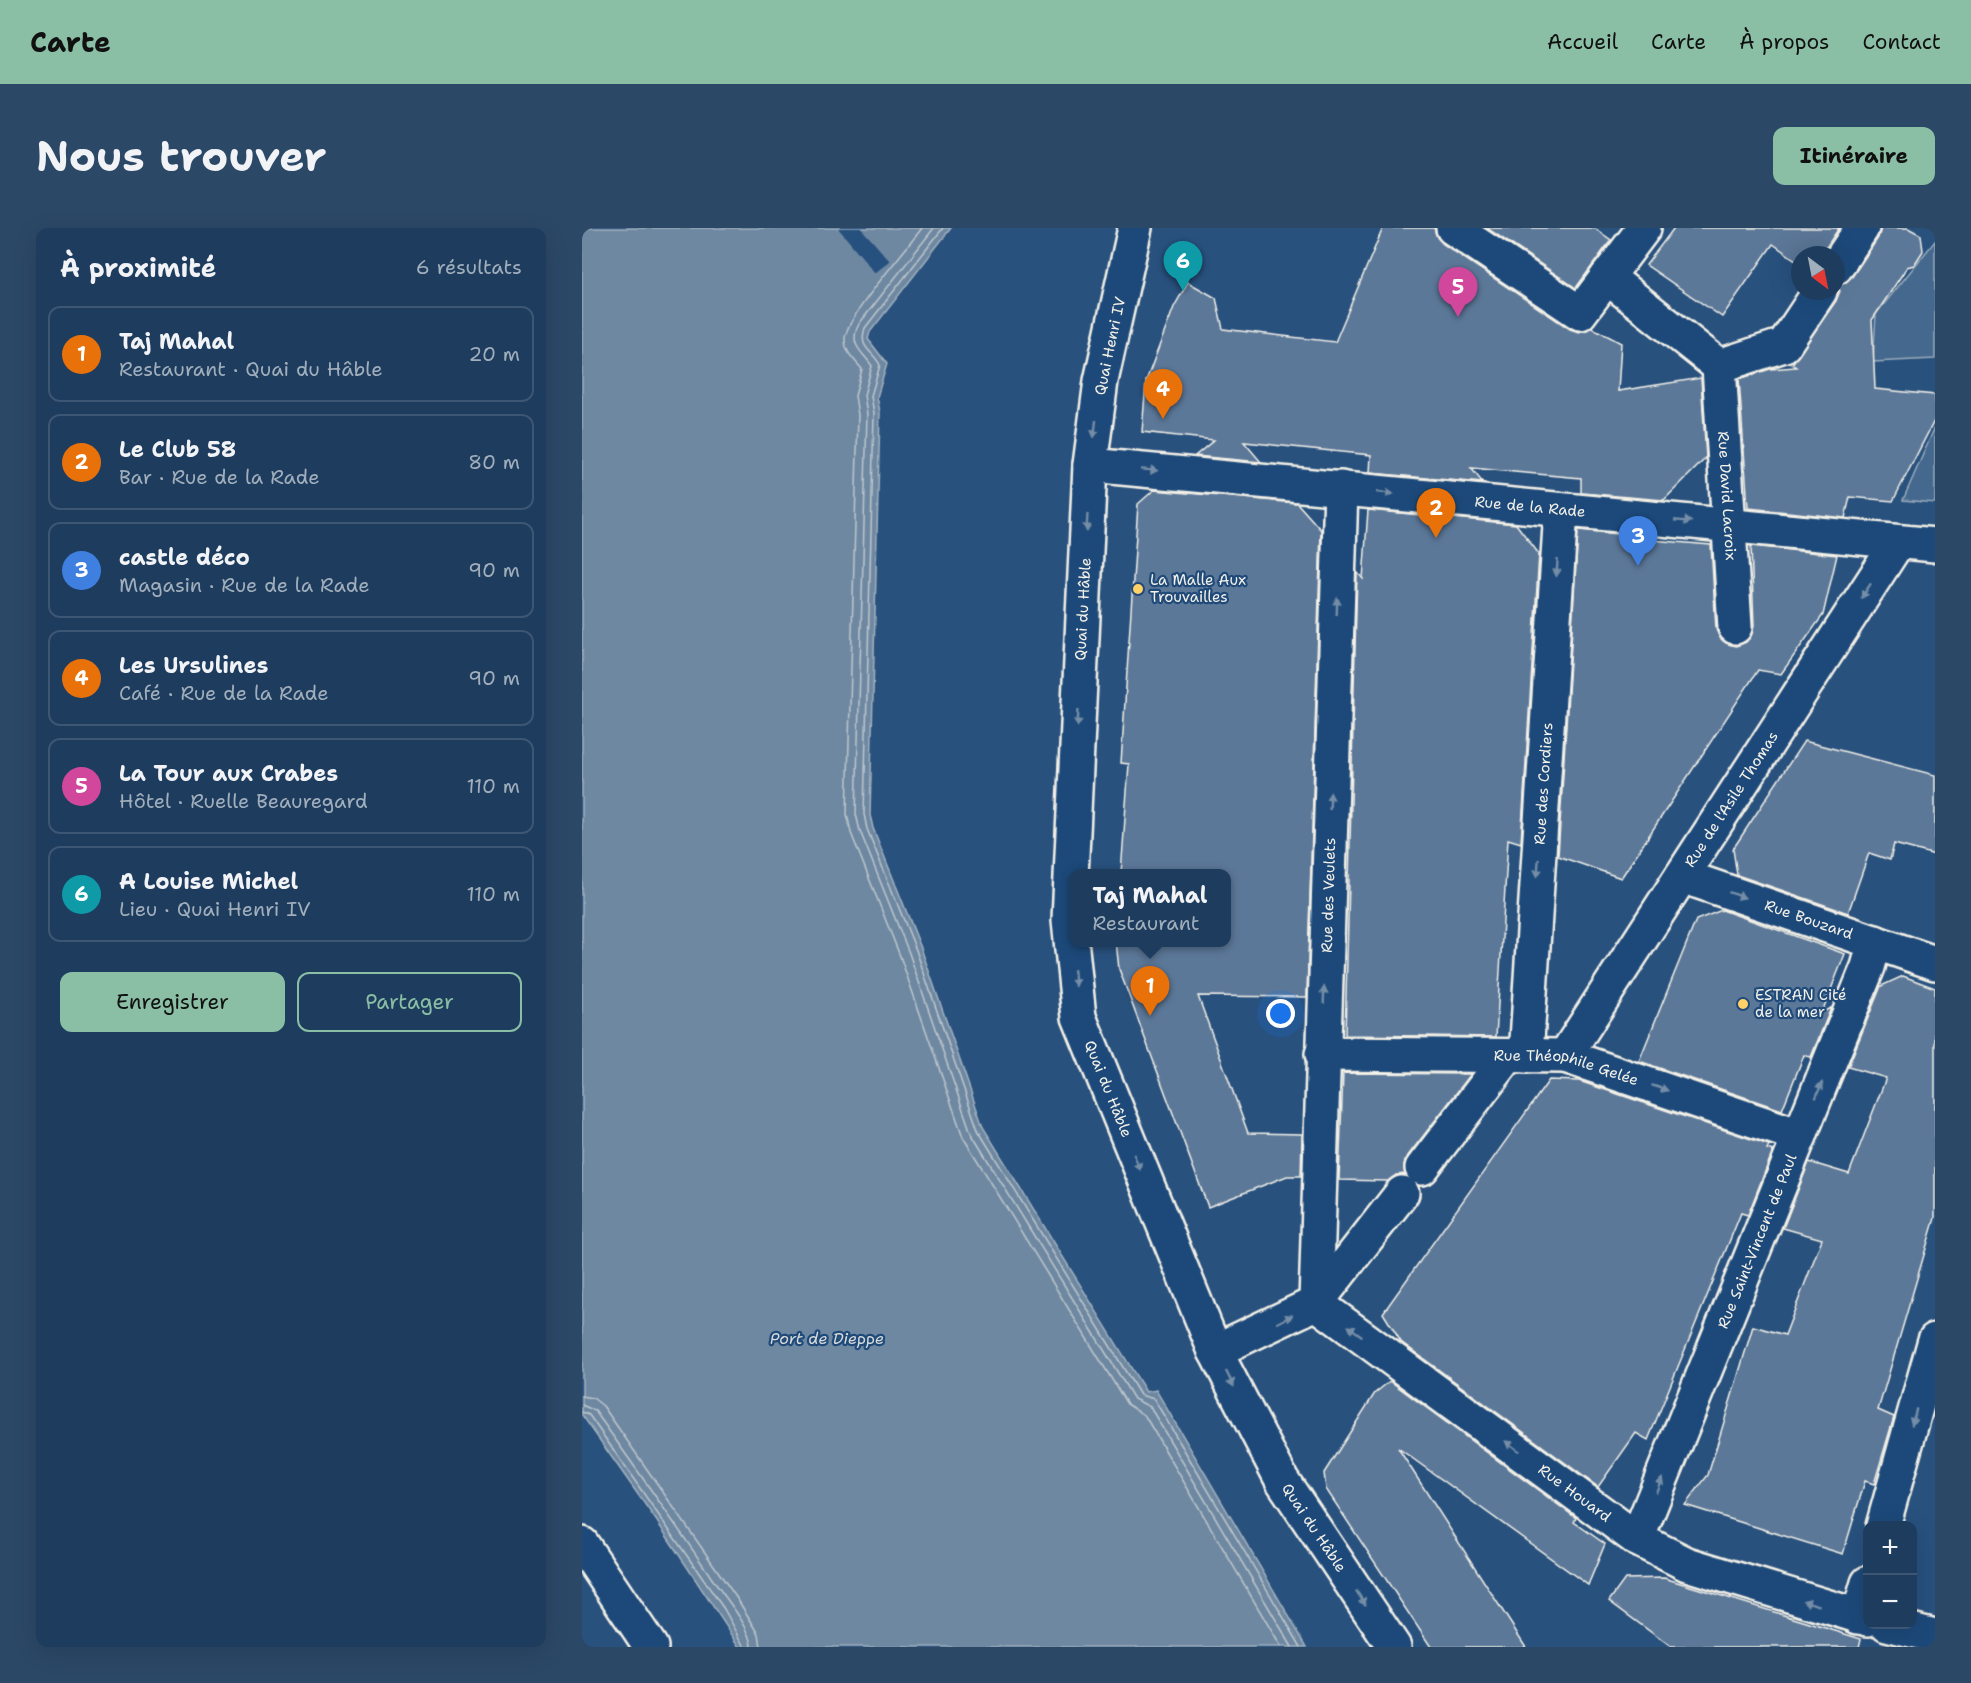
<!DOCTYPE html>
<html lang="fr">
<meta charset="utf-8">
<style>
:root{--surface:#1e3d5e;--page:#2b4867;--text:#f1f3f6;--muted:#a1aebc;--line:#3c5673;--accent:#8abfa5}
body{margin:0;font-family:"Shantell Sans",sans-serif;background:var(--page);color:var(--text)}
.controls{position:absolute;right:18px;bottom:18px;display:grid;overflow:hidden;border-radius:12px;box-shadow:0 6px 24px #0002}
.controls button{width:54px;height:54px;display:grid;place-items:center;padding:0;border:0;border-bottom:2px solid var(--line);background:var(--surface);color:var(--text);font:30px sans-serif}
.compass{position:absolute;left:1209px;top:18px;width:54px;height:54px;border-radius:50%;background:var(--surface);box-shadow:0 6px 24px #0002;rotate:148deg}
.you{position:absolute;left:699px;top:786px;width:21px;height:21px;margin:-15px;border:4px solid #fff;border-radius:50%;background:#1a73e8;box-shadow:0 0 0 9px #1a73e833}
.badge{display:grid;place-items:center;width:39px;height:39px;border-radius:50%;background:var(--accent);color:#fff;font-size:20px;font-weight:700}
.pin{position:absolute;translate:-50% -50px;filter:drop-shadow(0 2px 3px #0008)}
.pin::after{content:'';position:absolute;top:32px;width:21px;height:18px;background:inherit;clip-path:polygon(0 0,100% 0,50% 100%)}
.popup{position:absolute;left:487px;top:641px;width:162px;height:78px;box-sizing:border-box;display:grid;place-content:center;border-radius:12px;background:var(--surface);filter:drop-shadow(0 2px 4px #0005);font-size:20px;white-space:nowrap;color:var(--muted)}
.popup b{font-size:22px;color:var(--text)}
.popup::after{content:'';position:absolute;left:50%;top:100%;margin-left:-12px;border:12px solid transparent;border-top-color:var(--surface)}
.list{margin:0;padding:0;list-style:none}
h2{display:flex;justify-content:space-between;align-items:center;height:78px;margin:0;padding:0 24px;font-size:26px}
h2 small{font-size:20px;font-weight:400;color:var(--muted)}
.list li{display:grid;grid-template-columns:39px 1fr auto;gap:18px;align-items:center;box-sizing:border-box;height:96px;margin:0 12px 12px;padding:0 12px;border:2px solid var(--line);border-radius:12px}
.list b{display:block;font-size:22px;white-space:nowrap}
.list p{margin:0;font-size:20px;white-space:nowrap;color:var(--muted)}
.list em{font-size:20px;font-style:normal;color:var(--muted)}
.actions{display:flex;gap:12px;padding:18px 24px}
.actions a{flex:1;padding:14px 0;border:2px solid var(--accent);border-radius:12px;text-align:center;font-size:21px;color:var(--accent)}
.actions .main{background:var(--accent);color:#111}
.map{position:relative;flex:none;width:1353px;height:1419px;overflow:hidden;border-radius:12px}
header{display:flex;align-items:center;gap:36px;box-sizing:border-box;height:84px;padding:0 30px;background:var(--accent);color:#111}
header strong{font-size:28px}
nav{display:flex;gap:33px;margin-inline-start:auto;font-size:21px}
.intro{display:flex;align-items:center;justify-content:space-between;box-sizing:border-box;height:144px;padding:0 36px}
h1{margin:0;font-size:42px}
.button{padding:15px 27px;border-radius:12px;background:var(--accent);color:#111;font-size:21px;font-weight:700}
main{display:flex;gap:36px;padding:0 36px}
aside{flex:1;background:var(--surface);border-radius:12px;box-shadow:0 6px 24px #0002}
.map>svg:first-child{display:block}
.green{fill:#45688e;stroke:#9cacbb;stroke-width:1.5}
.water{fill:#6e88a2;stroke:#a4b2be;stroke-width:1.5}
.pier{fill:#28517e}
.lines{fill:none;stroke-linecap:round;stroke-linejoin:round}
.shore{stroke:#bec7cc;stroke-width:1.5}
.building{fill:#5b7899;stroke:#f4f1e8;stroke-width:1.5}
.minor-casing{stroke:#f4f1e8;stroke-width:38}
.minor{stroke:#1f4a7a;stroke-width:33}
.oneway{fill:#748da6}
.poi-dot{fill:#ffd166;stroke:#1f4a7a;stroke-width:2}
.labels{text-anchor:middle;dominant-baseline:central;stroke-width:4.5;stroke-linejoin:round;paint-order:stroke}
.street-label{font-size:15px;fill:#f4f1e8;stroke:#1f4a7a}
.poi-label{font-size:15px;fill:#f4f1e8;stroke:#1f4a7a;text-anchor:start}
.water-label{font-size:16px;font-style:italic;fill:#d9dcda;stroke:#1f4a7a}
</style>
<header>
<strong>Carte</strong>
<nav><a>Accueil</a><a>Carte</a><a>À propos</a><a>Contact</a></nav>
</header>
<div class="intro"><h1>Nous trouver</h1><a class="button">Itinéraire</a></div>
<main>
<aside>
<h2>À proximité<small>6 résultats</small></h2>
<ul class="list">
<li><span class="badge" style="background:#e8710a">1</span><div><b>Taj Mahal</b><p>Restaurant · Quai du Hâble</p></div><em>20 m</em></li>
<li><span class="badge" style="background:#e8710a">2</span><div><b>Le Club 58</b><p>Bar · Rue de la Rade</p></div><em>80 m</em></li>
<li><span class="badge" style="background:#3f7fe0">3</span><div><b>castle déco</b><p>Magasin · Rue de la Rade</p></div><em>90 m</em></li>
<li><span class="badge" style="background:#e8710a">4</span><div><b>Les Ursulines</b><p>Café · Rue de la Rade</p></div><em>90 m</em></li>
<li><span class="badge" style="background:#d1479c">5</span><div><b>La Tour aux Crabes</b><p>Hôtel · Ruelle Beauregard</p></div><em>110 m</em></li>
<li><span class="badge" style="background:#0f9aa8">6</span><div><b>A Louise Michel</b><p>Lieu · Quai Henri IV</p></div><em>110 m</em></li>
</ul>
<div class="actions"><a class="main">Enregistrer</a><a>Partager</a></div>
</aside>
<div class="map">
<svg width="1353" height="1419" viewBox="0 0 1353 1419">
<rect width="100%" height="100%" fill="#28517e"/>
<filter id="ink" filterUnits="userSpaceOnUse"><feTurbulence type="fractalNoise" baseFrequency=".0167" numOctaves="2"/><feDisplacementMap in="SourceGraphic" scale="12" xChannelSelector="R" yChannelSelector="G"/><feConvolveMatrix kernelMatrix="1 2 1 2 8 2 1 2 1" color-interpolation-filters="sRGB"/></filter>
<g filter="url(#ink)">
<g class="green">
<path d="M1353,13V131L1291,134L1294,86Z"/>
<path d="M1353,199V275L1321,272Z"/>
</g>
<path class="water" d="M0,0H369L288,104L286,111L305,136L295,169L298,184L288,587L291,600L339,720L401,899L564,1164L574,1162L725,1419H158L74,1292L0,1187Z"/>
<path class="pier" d="M256,0H279L308,33L293,45Z"/>
<g class="lines">
<g class="shore">
<path d="M340,0C325,21 265,88 263,110C262,124 272,131 280,141L273,168L276,187L265,586L269,605L318,728L381,909L545,1176L563,1188L699,1419"/>
<path d="M352,0L277,96C266,117 280,123 290,138L282,167L285,186L274,586L278,603L327,725L389,905L552,1171L568,1179L710,1419"/>
<path d="M361,0L283,100C276,121 291,122 298,137L289,168L292,185L282,586L285,601L334,722L396,902L558,1167L572,1171L719,1419"/>
<path d="M0,1168L11,1170L21,1178L156,1372L177,1406L179,1419"/>
<path d="M0,1177L13,1183C53,1239 93,1295 131,1352C142,1368 170,1401 170,1419"/>
<path d="M0,1184L7,1187L142,1381L163,1419"/>
</g>
</g>
<g class="building">
<path d="M801,0H852L855,9L861,16L988,101L997,104L1009,99L1039,115L1036,163L1119,150L1124,230L1082,272L999,265V250L889,240L901,255L788,245L789,227L662,214L679,234L613,228L632,212L560,204L564,153L592,79L606,54L634,70L641,101L753,114Z"/>
<path d="M905,0H1012L1029,12L994,60Z"/>
<path d="M1092,0H1257L1239,27H1218V35L1191,16L1140,89L1064,37Z"/>
<path d="M1299,0H1326L1339,7L1341,23L1332,37L1325,39L1290,92L1293,161L1353,167V191L1311,273L1268,269L1263,290L1166,280L1157,151L1188,141L1214,139L1210,136L1254,73L1258,63L1255,57L1270,49L1296,10Z"/>
<path d="M572,262L715,275L739,302L725,769L616,768L666,905L720,906L719,948H705L626,979L537,741L534,714H645V645H539L547,536L539,535L556,276Z"/>
<path d="M786,282L934,296L957,326L939,615L926,611L914,809L763,807L775,344L781,351Z"/>
<path d="M996,302L1047,307L1044,310L1129,317L1134,401L1138,410L1144,415L1154,418L1164,414L1169,408L1172,398L1169,318L1255,327L1241,387L1199,446L1176,442L1039,650L976,628Z"/>
<path d="M1222,513L1353,547V627L1312,616L1308,632L1287,625L1266,685L1155,647L1151,621Z"/>
<path d="M1140,682L1263,726L1240,784L1249,780L1229,829L1222,827L1200,882L1057,833L1114,692Z"/>
<path d="M1321,748L1353,760V990L1296,1182L1312,1189L1292,1256L1283,1253L1261,1326L1103,1277L1126,1247L1171,1098L1203,1107L1240,1011L1201,1000L1227,934L1267,946L1304,850L1266,839L1299,758Z"/>
<path d="M761,845L889,846L825,929L822,937L823,946L814,947L806,953L757,952Z"/>
<path d="M967,852L997,853L1187,917L1185,921L1191,923L1166,987L1159,985L1066,1212L1054,1205L1016,1259L819,1114L801,1085Z"/>
<path d="M808,1153L994,1290L992,1294L1023,1316L1006,1357L816,1220L944,1419H849L744,1261L742,1245L793,1165Z"/>
<path d="M1082,1350L1279,1411L1277,1419H1089L1027,1373L1043,1351Z"/>
</g>
<g class="lines">
<defs>
<g id="minor">
<path id="s1" d="M553,0L519,153L508,237L487,692L497,789L633,1123L700,1252L812,1419"/>
<path d="M871,0L998,85L1062,0"/>
<path d="M1254,39L1280,0"/>
<path d="M1025,49L1137,138"/>
<path id="s2" d="M1137,138L1153,399"/>
<path d="M1137,138L1202,117L1238,63"/>
<path id="s3" d="M508,237L1353,317"/>
<path id="s4" d="M1100,648L1353,735"/>
<path id="s5" d="M740,826L983,828L1218,908"/>
<path id="s6" d="M944,828L979,282"/>
<path id="s7" d="M983,828L1316,314"/>
<path d="M840,940L926,828"/>
<path id="s8" d="M734,1075L759,260"/>
<path id="s9" d="M734,1075L1055,1311L1105,1336L1286,1391"/>
<path d="M633,1123L734,1075L820,965"/>
<path d="M1301,1298L1353,1112"/>
<path id="s10" d="M1055,1311L1286,739L1293,714"/>
<path d="M0,1316L69,1419"/>
<path d="M1276,1389L1286,1355"/>
<path d="M1305,1396L1353,1408"/>
</g>
</defs>
<use href="#minor" class="minor-casing"/>
<use href="#minor" class="minor"/>
</g>
<defs><path id="oneway-solid" d="M-6-.8H1V-3.2L6.5 0L1 3.2V.8H-6Z" transform="scale(1.5)"/></defs>
<g class="oneway">
<use href="#oneway-solid" transform="translate(513 201) rotate(97)"/>
<use href="#oneway-solid" transform="translate(567 242) rotate(5)"/>
<use href="#oneway-solid" transform="translate(803 265) rotate(6)"/>
<use href="#oneway-solid" transform="translate(1101 293) rotate(5)"/>
<use href="#oneway-solid" transform="translate(505 295) rotate(93)"/>
<use href="#oneway-solid" transform="translate(975 340) rotate(94)"/>
<use href="#oneway-solid" transform="translate(1284 363) rotate(123)"/>
<use href="#oneway-solid" transform="translate(755 378) rotate(-88)"/>
<use href="#oneway-solid" transform="translate(496 490) rotate(93)"/>
<use href="#oneway-solid" transform="translate(748 573) rotate(-88)"/>
<use href="#oneway-solid" transform="translate(956 640) rotate(94)"/>
<use href="#oneway-solid" transform="translate(1155 667) rotate(19)"/>
<use href="#oneway-solid" transform="translate(493 750) rotate(84)"/>
<use href="#oneway-solid" transform="translate(742 767) rotate(-88)"/>
<use href="#oneway-solid" transform="translate(1078 860) rotate(19)"/>
<use href="#oneway-solid" transform="translate(1237 862) rotate(-68)"/>
<use href="#oneway-solid" transform="translate(555 934) rotate(68)"/>
<use href="#oneway-solid" transform="translate(703 1091) rotate(-27)"/>
<use href="#oneway-solid" transform="translate(773 1103) rotate(-144)"/>
<use href="#oneway-solid" transform="translate(648 1151) rotate(63)"/>
<use href="#oneway-solid" transform="translate(1332 1189) rotate(106)"/>
<use href="#oneway-solid" transform="translate(930 1218) rotate(-143)"/>
<use href="#oneway-solid" transform="translate(1077 1257) rotate(-68)"/>
<use href="#oneway-solid" transform="translate(779 1370) rotate(56)"/>
<use href="#oneway-solid" transform="translate(1229 1375) rotate(-163)"/>
</g>
</g>
<g class="poi-dot">
<circle cx="556" cy="361" r="6"/>
<circle cx="1161" cy="776" r="6"/>
</g>
<g class="labels">
<g class="street-label">
<text transform="translate(528 118) rotate(-78)">Quai Henri IV</text>
<text stroke="none"><textPath href="#s2" startOffset="130">Rue David Lacroix</textPath></text>
<text stroke="none"><textPath href="#s3" startOffset="442">Rue de la Rade</textPath></text>
<text transform="translate(501 381) rotate(-87)">Quai du Hâble</text>
<text stroke="none"><textPath href="#s6" startOffset="273">Rue des Cordiers</textPath></text>
<text stroke="none"><textPath href="#s7" startOffset="306">Rue de l'Asile Thomas</textPath></text>
<text stroke="none"><textPath href="#s8" startOffset="408">Rue des Veulets</textPath></text>
<text stroke="none"><textPath href="#s4" startOffset="134">Rue Bouzard</textPath></text>
<text stroke="none"><textPath href="#s5" startOffset="246">Rue Théophile Gelée</textPath></text>
<text stroke="none"><textPath href="#s1" startOffset="872">Quai du Hâble</textPath></text>
<text stroke="none"><textPath href="#s10" startOffset="321">Rue Saint-Vincent de Paul</textPath></text>
<text stroke="none"><textPath href="#s9" startOffset="321">Rue Houard</textPath></text>
<text stroke="none"><textPath href="#s1" startOffset="1358">Quai du Hâble</textPath></text>
</g>
<g class="poi-label">
<text x="568" y="352">La Malle Aux<tspan x="568" dy="17">Trouvailles</tspan></text>
<text x="1173" y="767">ESTRAN Cité<tspan x="1173" dy="17">de la mer</tspan></text>
</g>
<g class="water-label">
<text x="245" y="1110">Port de Dieppe</text>
</g>
</g>
</svg>
<div class="controls">
<button>+</button>
<button>−</button>
</div>
<svg class="compass" viewBox="-18 -18 36 36"><path d="M0-13l5 13h-10z" fill="#e53935"/><path d="M0 13l5-13h-10z" fill="#a1aebc"/></svg>
<div class="you"></div>
<div class="pin badge" style="left:568px;top:788px;background:#e8710a">1</div>
<div class="popup"><b>Taj Mahal</b>Restaurant</div>
<div class="pin badge" style="left:854px;top:310px;background:#e8710a">2</div>
<div class="pin badge" style="left:1056px;top:338px;background:#3f7fe0">3</div>
<div class="pin badge" style="left:581px;top:191px;background:#e8710a">4</div>
<div class="pin badge" style="left:876px;top:89px;background:#d1479c">5</div>
<div class="pin badge" style="left:601px;top:63px;background:#0f9aa8">6</div>
</div>
</main>
